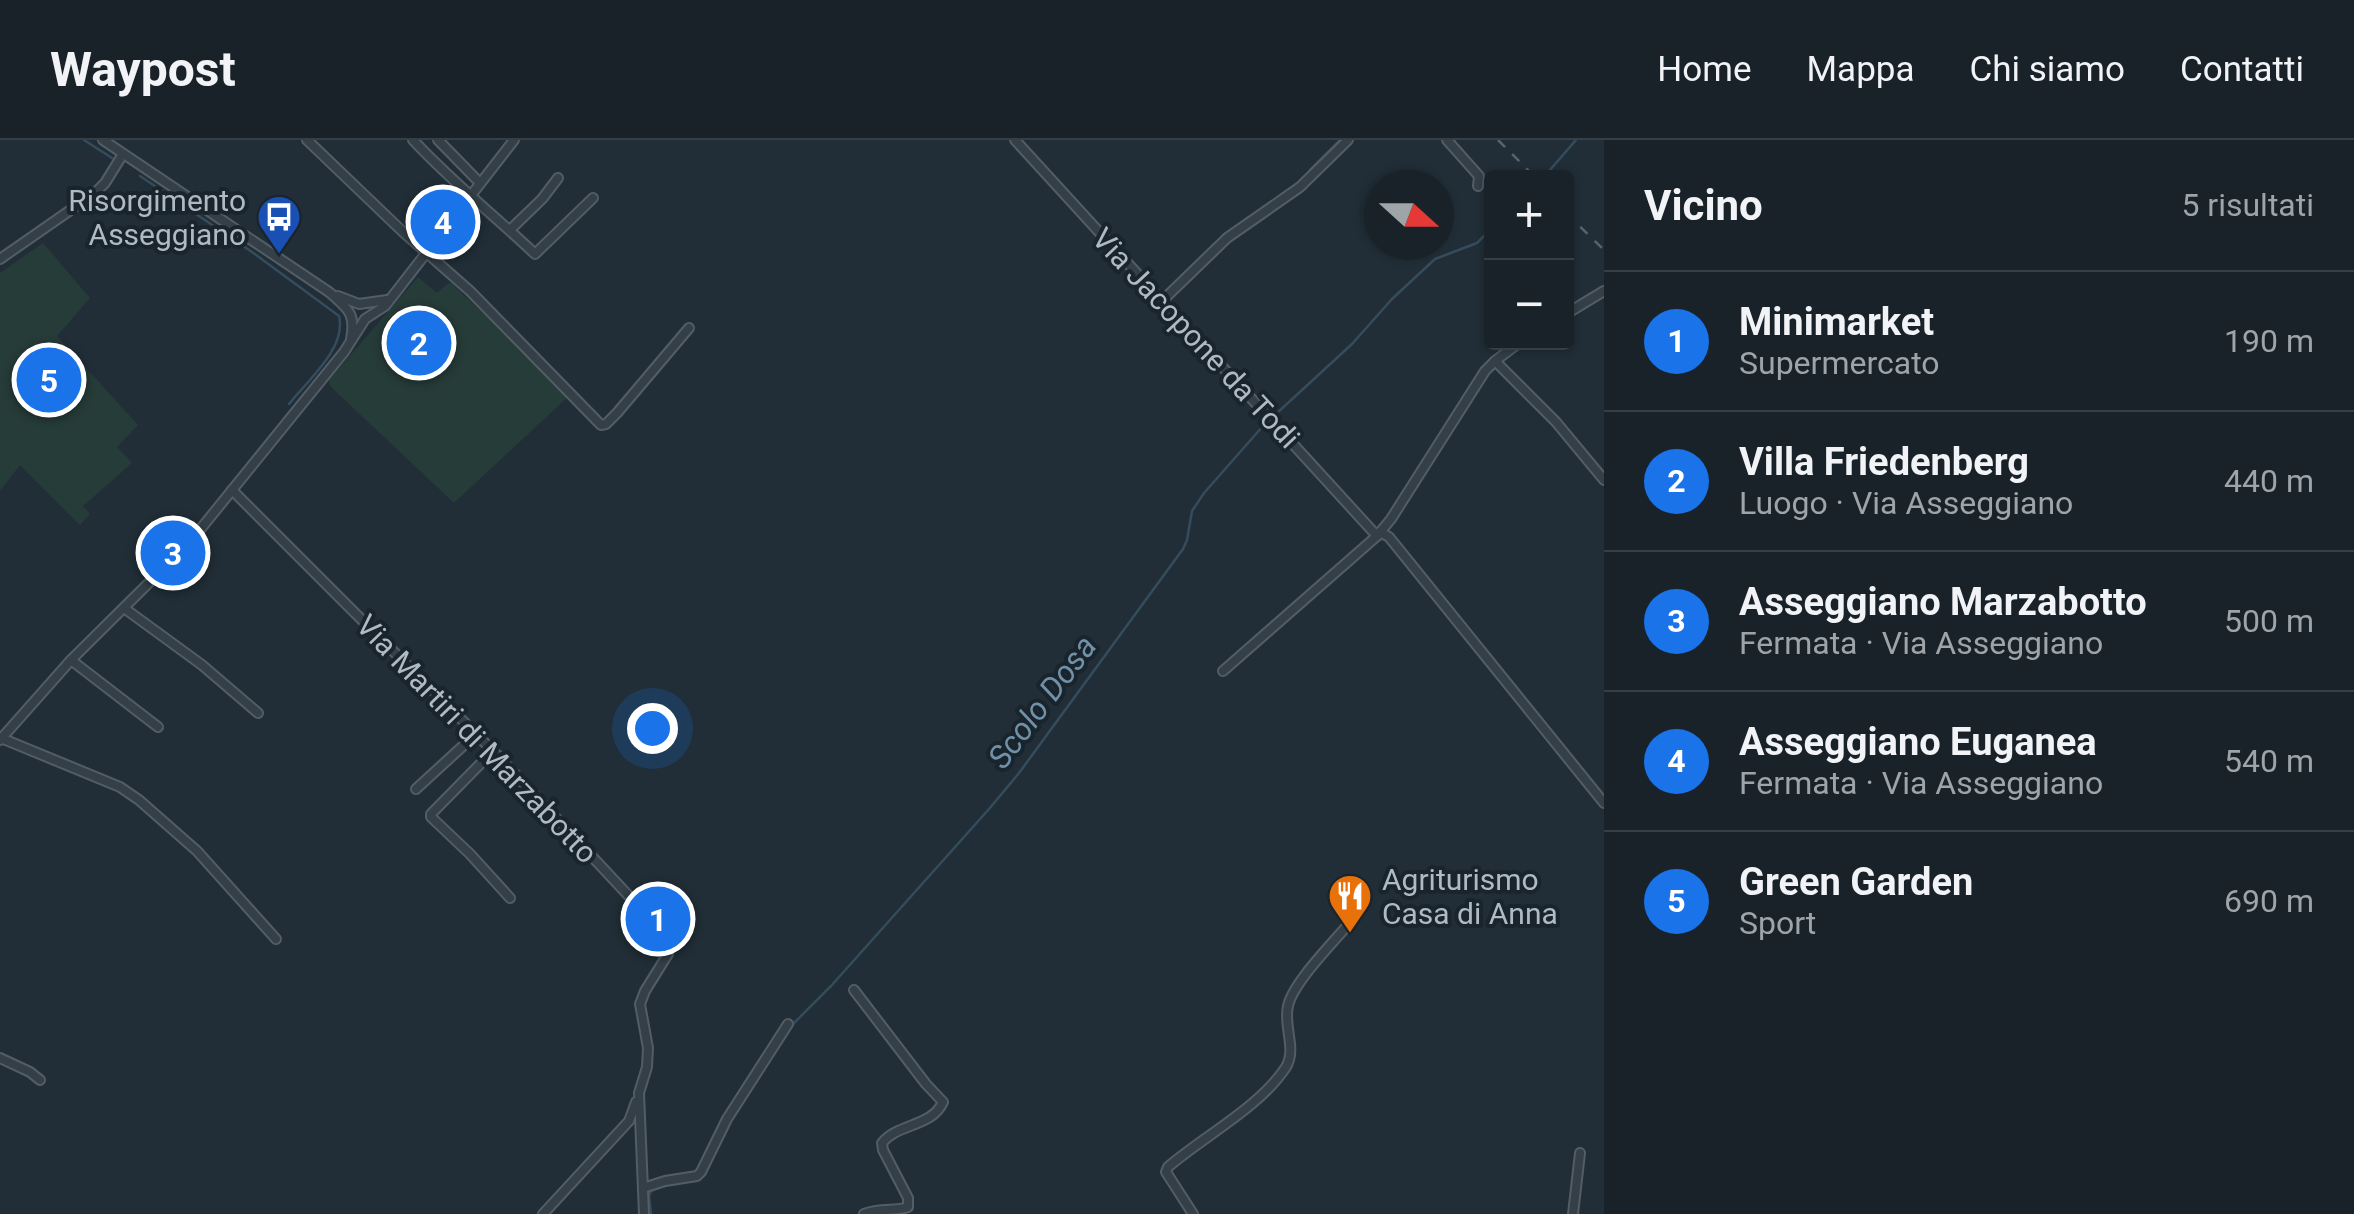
<!DOCTYPE html>
<html lang="it">
<meta charset="utf-8">
<style>
:root{--surface:#192229;--page:#222a31;--text:#f1f3f6;--muted:#9fa4a8;--line:#373f46;--accent:#1a73e8}
body{margin:0;font-family:Roboto,sans-serif;background:var(--page);color:var(--text)}
.controls{position:absolute;right:30px;top:30px;display:grid;overflow:hidden;border-radius:10px;box-shadow:0 2px 8px #0004}
.controls button{width:90px;height:90px;display:grid;place-items:center;padding:0;border:0;border-bottom:2px solid var(--line);background:var(--surface);color:var(--text);font:50px sans-serif}
.compass{position:absolute;left:1364px;top:30px;width:90px;height:90px;border-radius:50%;background:var(--surface);box-shadow:0 2px 8px #0004;rotate:111deg}
.you{position:absolute;left:652px;top:588px;width:35px;height:35px;margin:-25px;border:8px solid #fff;border-radius:50%;background:#1a73e8;box-shadow:0 0 0 15px #1a73e833}
.badge{display:grid;place-items:center;width:65px;height:65px;border-radius:50%;background:var(--accent);color:#fff;font-size:32px;font-weight:700}
.pin{position:absolute;translate:-50% -50%;border:5px solid #fff;box-shadow:0 2px 10px #0006}
.list{margin:0;padding:0;list-style:none}
h2{display:flex;justify-content:space-between;align-items:center;height:130px;margin:0;padding:0 40px;font-size:42px}
h2 small{font-size:32px;font-weight:400;color:var(--muted)}
.list li{display:grid;grid-template-columns:65px 1fr auto;gap:30px;align-items:center;box-sizing:border-box;height:140px;padding:0 40px;border-top:2px solid var(--line)}
.list b{display:block;font-size:38px;white-space:nowrap}
.list p{margin:0;font-size:32px;white-space:nowrap;color:var(--muted)}
.list em{font-size:32px;font-style:normal;color:var(--muted)}
.map{position:relative;flex:none;width:1604px;height:1074px;overflow:hidden}
header{display:flex;align-items:center;gap:60px;box-sizing:border-box;height:140px;padding:0 50px;background:var(--surface);border-bottom:2px solid var(--line)}
header strong{font-size:48px}
nav{display:flex;gap:55px;margin-inline-start:auto;font-size:35px}
main{display:flex}
aside{flex:1;background:var(--surface)}
.map>svg:first-child{display:block}
.green{fill:#263c39}
.lines{fill:none;stroke-linecap:round;stroke-linejoin:round}
.stream{stroke:#354c5d;stroke-width:2.5}
.minor-casing{stroke:#525d65;stroke-width:12}
.minor{stroke:#343f47;stroke-width:8}
.rail{stroke:#56646e;stroke-width:2.5;stroke-dasharray:10 10;stroke-linecap:butt}
.labels{text-anchor:middle;dominant-baseline:central;stroke-width:8;stroke-linejoin:round;paint-order:stroke}
.poi-label{font-size:30px;fill:#aebac4;stroke:#1a242c;text-anchor:end}
.street-label{font-size:30px;fill:#aebac4;stroke:#1a242c}
.water-label{font-size:32px;font-style:italic;fill:#7091a7;stroke:#1a242c}
</style>
<header>
<strong>Waypost</strong>
<nav><a>Home</a><a>Mappa</a><a>Chi siamo</a><a>Contatti</a></nav>
</header>
<main>
<div class="map">
<svg width="1604" height="1074" viewBox="0 0 1604 1074">
<rect width="100%" height="100%" fill="#212e37"/>
<g class="green">
<path d="M43,103L90,158L57,196L138,285L117,307L132,323L83,366L90,374L80,385L20,325L0,351V133Z"/>
<path d="M418,137L437,153L450,142L570,255L454,363L330,246L329,240Z"/>
</g>
<g class="lines">
<g class="stream">
<path d="M84,0L112,18"/>
<path d="M1310,30L1340,0"/>
<path d="M140,36L252,112L339,176C347,208 307,241 289,264"/>
<path d="M1543,38L1576,0"/>
<path d="M792,885L831,846L989,669L1019,633L1183,409L1187,400L1192,371L1204,353L1263,286L1352,204L1392,159L1435,119L1477,103L1492,88"/>
<path d="M675,1043L696,1040"/>
<path d="M651,1074L649,1056L651,1051L662,1046"/>
</g>
<defs>
<g id="minor">
<path d="M103,0L329,152C348,169 356,173 351,199"/>
<path d="M307,0L403,92L470,151L601,285L606,284L617,273L689,188"/>
<path d="M413,0C451,41 495,76 535,114L593,58"/>
<path d="M438,0L479,42"/>
<path d="M1015,0L1377,396"/>
<path d="M1447,0L1479,36L1478,46"/>
<path d="M510,90L542,59L558,38"/>
<path d="M0,119L95,53L105,43L123,14"/>
<path d="M338,156L359,164L387,160"/>
<path d="M1161,162L1227,98L1300,47L1348,0"/>
<path d="M1566,174L1604,151"/>
<path d="M1495,221L1556,282L1604,340"/>
<path d="M232,350L499,617L670,800L668,814L645,851L640,864L648,908L647,927L639,953L644,1074"/>
<path d="M1380,392L1389,397L1604,663"/>
<path d="M124,468L202,525L258,573"/>
<path d="M71,520L158,587"/>
<path d="M1223,531L1377,396L1391,379L1485,231L1495,221L1520,202"/>
<path d="M1,598L120,647L139,660L197,711L276,799"/>
<path d="M0,600L71,520L190,402L344,212L365,179L385,166L514,0"/>
<path d="M493,611L431,674V677L470,714L510,758"/>
<path d="M416,649L476,594"/>
<path d="M854,850L926,944L943,962C932,987 898,983 882,1003L883,1010L908,1058V1067C896,1072 880,1067 864,1074"/>
<path d="M0,918L30,932L40,940"/>
<path d="M643,1048L665,1041L697,1036L701,1032L727,979L788,884"/>
<path d="M543,1074L629,981L636,962"/>
<path d="M1193,1074L1166,1032L1168,1027C1204,996 1260,967 1286,927C1297,909 1283,886 1288,866C1293,842 1335,801 1352,780"/>
<path d="M1573,1074L1580,1013"/>
</g>
</defs>
<use href="#minor" class="minor-casing"/>
<use href="#minor" class="minor"/>
<g class="rail">
<path d="M1498,0L1536,38"/>
<path d="M1566,73L1604,110"/>
</g>
</g>
<defs>
<symbol id="bus-pin" viewBox="-11 -11 22 30"><path d="M0 17L-7.5 6A9.5 9.5 0 1 1 7.5 6Z" fill="#1a4fb4" stroke="#1a242c"/><path d="M-5-6H5V4H4V6H2V4H-2V6H-4V4H-5ZM-3.5-4V0h7V-4ZM-3.5 1.2v1.5H-2V1.2ZM2 1.2v1.5H3.5V1.2Z" fill="#fff"/></symbol>
<symbol id="restaurant-pin" viewBox="-11 -11 22 30"><path d="M0 17L-7.5 6A9.5 9.5 0 1 1 7.5 6Z" fill="#e8710a" stroke="#1a242c"/><path d="M-5-6h1v4h1v-4h1v4h1v-4h1v5L-1.5 .5V6h-2V.5L-5-1ZM5-6V6H3V1.5H1.5Q1.5-4 5-6Z" fill="#fff"/></symbol>
</defs>
<g fill-rule="evenodd">
<use href="#bus-pin" x="254" y="52" width="50" height="68"/>
<use href="#restaurant-pin" x="1325" y="731" width="50" height="68"/>
</g>
<g class="labels">
<g class="poi-label">
<text x="246" y="60">Risorgimento<tspan x="246" dy="34">Asseggiano</tspan></text>
<text x="1382" y="739" text-anchor="start">Agriturismo<tspan x="1382" dy="34">Casa di Anna</tspan></text>
</g>
<g class="street-label">
<text transform="translate(1196 198) rotate(47)">Via Jacopone da Todi</text>
<text transform="translate(477 599) rotate(46)">Via Martiri di Marzabotto</text>
</g>
<g class="water-label">
<text transform="translate(1042 562) rotate(-53)">Scolo Dosa</text>
</g>
</g>
</svg>
<div class="controls">
<button>+</button>
<button>−</button>
</div>
<svg class="compass" viewBox="-18 -18 36 36"><path d="M0-13l5 13h-10z" fill="#e53935"/><path d="M0 13l5-13h-10z" fill="#9fa4a8"/></svg>
<div class="you"></div>
<div class="pin badge" style="left:658px;top:779px">1</div>
<div class="pin badge" style="left:419px;top:203px">2</div>
<div class="pin badge" style="left:173px;top:413px">3</div>
<div class="pin badge" style="left:443px;top:82px">4</div>
<div class="pin badge" style="left:49px;top:240px">5</div>
</div>
<aside>
<h2>Vicino<small>5 risultati</small></h2>
<ul class="list">
<li><span class="badge">1</span><div><b>Minimarket</b><p>Supermercato</p></div><em>190 m</em></li>
<li><span class="badge">2</span><div><b>Villa Friedenberg</b><p>Luogo · Via Asseggiano</p></div><em>440 m</em></li>
<li><span class="badge">3</span><div><b>Asseggiano Marzabotto</b><p>Fermata · Via Asseggiano</p></div><em>500 m</em></li>
<li><span class="badge">4</span><div><b>Asseggiano Euganea</b><p>Fermata · Via Asseggiano</p></div><em>540 m</em></li>
<li><span class="badge">5</span><div><b>Green Garden</b><p>Sport</p></div><em>690 m</em></li>
</ul>
</aside>
</main>
